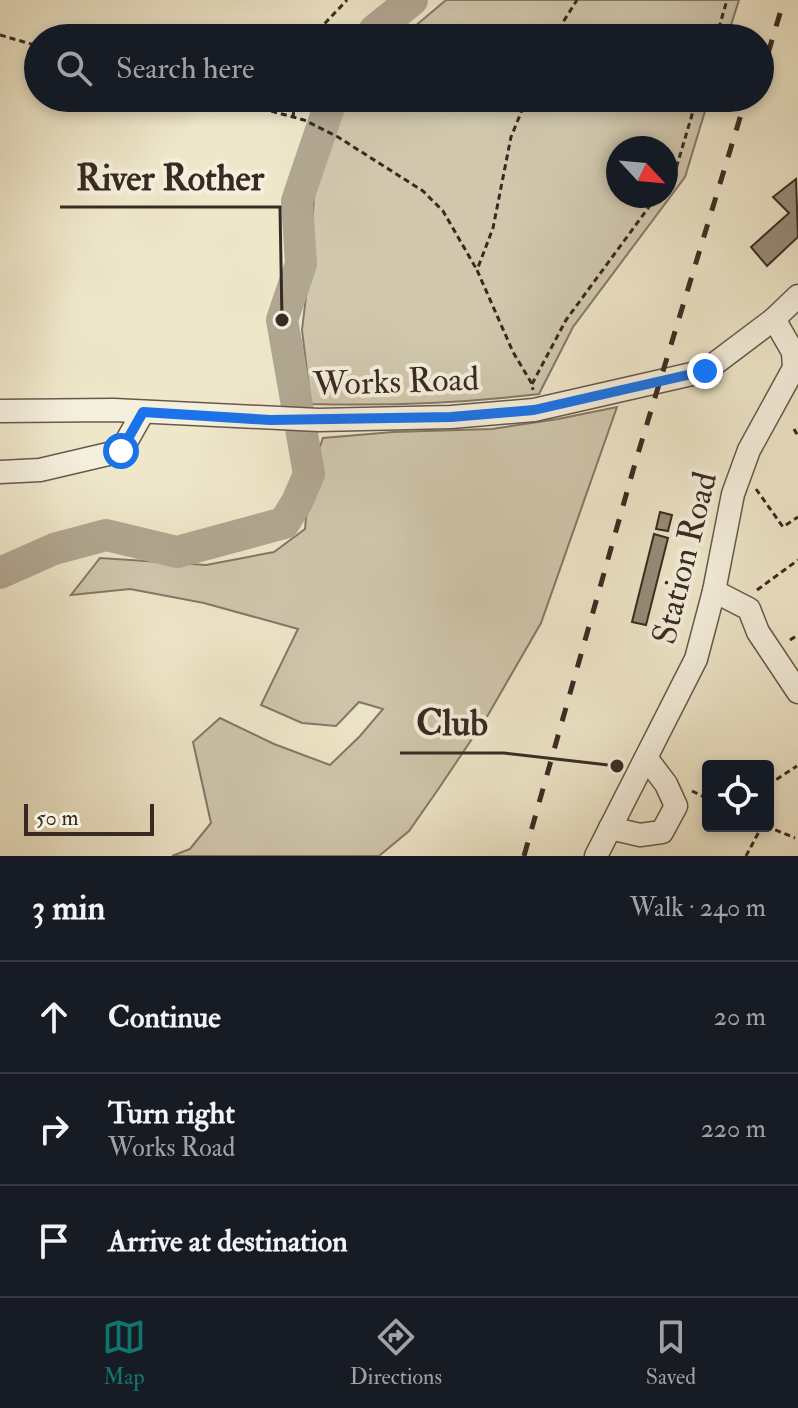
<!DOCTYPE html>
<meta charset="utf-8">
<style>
:root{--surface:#171b24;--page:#20242c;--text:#f1f3f6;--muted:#9ea1a6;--line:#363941;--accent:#0f766e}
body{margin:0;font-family:"IM FELL Double Pica",serif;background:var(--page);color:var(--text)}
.controls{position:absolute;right:24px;bottom:24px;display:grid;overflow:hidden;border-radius:8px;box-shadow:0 4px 12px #0003}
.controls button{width:72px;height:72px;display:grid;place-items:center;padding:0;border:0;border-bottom:2px solid var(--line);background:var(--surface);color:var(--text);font:40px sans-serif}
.compass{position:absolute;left:606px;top:136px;width:72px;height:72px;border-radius:50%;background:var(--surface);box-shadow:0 4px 12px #0003;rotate:116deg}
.scale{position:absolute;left:24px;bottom:20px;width:130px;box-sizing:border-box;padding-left:8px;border:4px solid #382a22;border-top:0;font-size:22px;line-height:28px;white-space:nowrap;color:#382a22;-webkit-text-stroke:6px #f5efdd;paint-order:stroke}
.stop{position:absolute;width:24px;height:24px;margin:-18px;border:6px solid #1a73e8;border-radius:50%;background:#fff}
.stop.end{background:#1a73e8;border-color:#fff;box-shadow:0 2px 8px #0008}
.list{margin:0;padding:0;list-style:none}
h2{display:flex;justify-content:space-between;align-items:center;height:104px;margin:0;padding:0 32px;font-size:34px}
h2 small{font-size:26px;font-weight:400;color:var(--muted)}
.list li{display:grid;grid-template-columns:52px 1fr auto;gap:24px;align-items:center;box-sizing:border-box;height:112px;padding:0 32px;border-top:2px solid var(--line)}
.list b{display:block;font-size:30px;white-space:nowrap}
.list p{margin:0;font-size:26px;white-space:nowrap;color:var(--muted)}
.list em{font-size:26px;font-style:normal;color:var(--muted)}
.icon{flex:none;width:44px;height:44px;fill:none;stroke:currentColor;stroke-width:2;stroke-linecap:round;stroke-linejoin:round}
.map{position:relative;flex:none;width:798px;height:856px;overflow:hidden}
.search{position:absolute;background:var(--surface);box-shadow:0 4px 12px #0003;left:24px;right:24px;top:24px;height:88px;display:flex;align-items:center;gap:20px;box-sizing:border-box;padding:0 28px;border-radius:44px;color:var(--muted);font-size:30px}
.sheet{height:440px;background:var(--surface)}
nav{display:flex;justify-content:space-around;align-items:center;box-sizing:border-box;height:112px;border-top:2px solid var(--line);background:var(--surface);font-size:22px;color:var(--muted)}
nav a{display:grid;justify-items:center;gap:4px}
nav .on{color:var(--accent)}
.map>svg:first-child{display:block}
.green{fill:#d0c7ad;stroke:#847868;stroke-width:2;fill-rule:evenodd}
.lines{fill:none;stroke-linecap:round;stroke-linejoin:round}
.river{stroke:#b1a791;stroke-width:32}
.building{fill:#978c79;stroke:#382a22;stroke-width:2}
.minor-casing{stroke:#66594c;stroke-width:25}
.path{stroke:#382a22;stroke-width:3;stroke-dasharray:6 4;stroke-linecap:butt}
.minor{stroke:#f5efdd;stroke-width:22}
.rail{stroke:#382a22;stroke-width:5;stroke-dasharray:14 14;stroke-linecap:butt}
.route{stroke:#1a73e8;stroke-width:10}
.labels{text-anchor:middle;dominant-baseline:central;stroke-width:8;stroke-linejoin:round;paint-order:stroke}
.street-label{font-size:34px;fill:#382a22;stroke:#f5efdd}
.leader{fill:none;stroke:#382a22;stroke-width:3}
.callout-dot{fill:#382a22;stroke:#f5efdd;stroke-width:3}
.callout-label{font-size:36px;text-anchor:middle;font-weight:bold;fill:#382a22;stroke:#f5efdd;stroke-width:8;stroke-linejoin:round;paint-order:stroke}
</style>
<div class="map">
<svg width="798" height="856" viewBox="0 0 798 856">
<rect width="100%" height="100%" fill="#efe7ca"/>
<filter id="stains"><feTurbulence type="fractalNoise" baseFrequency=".0025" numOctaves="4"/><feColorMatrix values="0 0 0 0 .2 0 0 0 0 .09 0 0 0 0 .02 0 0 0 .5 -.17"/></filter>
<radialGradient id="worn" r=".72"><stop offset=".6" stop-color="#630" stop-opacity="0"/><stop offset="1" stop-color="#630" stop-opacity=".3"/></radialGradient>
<g class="green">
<path d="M446,0H739L727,38H401Z"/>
<path d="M337,98H709L685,177L573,327L539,394C463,403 387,406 311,404L302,330L311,255L314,193L322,147ZM666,148V196H618V148Z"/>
<path d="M617,407L541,623L488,715L437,791L409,831L379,856H172L190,849L211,823L193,742L220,718L274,744L330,765L360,736L383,709L359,702L336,726L302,723L261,705L298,629L204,603L130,589L71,595L100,558L206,565L274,552L305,529L310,474L323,438L393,432L492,429L558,419Z"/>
</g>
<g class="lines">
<g class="river">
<path d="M369,38L375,30L412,0"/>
<path d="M0,573L54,549L106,535L177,552L284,523L297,502L309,474L282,320L301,264L297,201L332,98"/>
</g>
</g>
<g class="building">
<path d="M796,179L798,237L767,266L751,247L789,213L773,197Z"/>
<path d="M660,512L672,515L668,531L656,529Z"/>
<path d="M654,534L668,538L646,625L632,622Z"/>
</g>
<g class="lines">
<defs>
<g id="minor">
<path d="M0,411L114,410L319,420L451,417L534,410L705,371L774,319L798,296"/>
<path d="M0,472L40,470L121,451L143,412"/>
<path d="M714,591L749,609L758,632L798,692"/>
<path d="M610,828L640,835L662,832L676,806L666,784L647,759"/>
<path d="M596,856L696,659L714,591L733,494L749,450L794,368L793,352L774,319"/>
</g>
</defs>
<use href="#minor" class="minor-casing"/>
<g class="path">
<path d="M0,35L38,46"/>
<path d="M311,38L347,0"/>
<path d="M553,38L577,0"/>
<path d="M716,38L727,0"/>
<path d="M223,98L304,120L338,137L423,191L443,211L477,270"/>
<path d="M527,98L511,137L493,228L477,270L513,352L532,384L533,390"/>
<path d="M293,118L295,98"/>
<path d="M666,184L675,172L697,98"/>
<path d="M532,384L566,320L657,196"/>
<path d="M794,429L798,436"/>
<path d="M756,489L783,527L798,517"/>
<path d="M757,590L798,560"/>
<path d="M790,640L798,635"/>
<path d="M768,785L797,766"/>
<path d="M692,791L708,799"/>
<path d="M766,826L795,838"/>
<path d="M746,856L762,826"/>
</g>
<use href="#minor" class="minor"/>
<g class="rail">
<path d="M760,80L784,0"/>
<path d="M524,856L636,460L746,98"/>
</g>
</g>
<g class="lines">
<path class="route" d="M121,451L143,412L270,420L451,417L534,410L705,371"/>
</g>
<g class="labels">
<g class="street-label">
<text transform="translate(396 382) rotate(-2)">Works Road</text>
<text transform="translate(685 558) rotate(-76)">Station Road</text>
</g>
</g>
<path class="leader" d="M282 320L280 207H60M617 766L504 753H400"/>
<g class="callout-dot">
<circle cx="282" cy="320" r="8"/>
<circle cx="617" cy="766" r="8"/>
</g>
<g class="callout-label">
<text x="170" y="190">River Rother</text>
<text x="452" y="735">Club</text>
</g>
<rect width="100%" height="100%" filter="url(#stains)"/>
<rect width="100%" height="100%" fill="url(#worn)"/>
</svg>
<div class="controls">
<button><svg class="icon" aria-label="locate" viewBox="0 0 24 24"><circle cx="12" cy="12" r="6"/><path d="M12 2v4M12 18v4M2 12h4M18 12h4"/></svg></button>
</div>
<svg class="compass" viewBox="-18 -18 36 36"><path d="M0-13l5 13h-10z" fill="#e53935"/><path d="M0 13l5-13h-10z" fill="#9ea1a6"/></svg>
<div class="scale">50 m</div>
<div class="stop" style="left:121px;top:451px"></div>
<div class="stop end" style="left:705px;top:371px"></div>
<div class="search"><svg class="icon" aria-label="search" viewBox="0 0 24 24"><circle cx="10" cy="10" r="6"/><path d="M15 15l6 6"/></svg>Search here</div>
</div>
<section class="sheet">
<h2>3 min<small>Walk · 240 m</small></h2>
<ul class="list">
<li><svg class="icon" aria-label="ahead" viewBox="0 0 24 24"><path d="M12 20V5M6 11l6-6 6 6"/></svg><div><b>Continue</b></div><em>20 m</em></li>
<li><svg class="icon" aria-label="right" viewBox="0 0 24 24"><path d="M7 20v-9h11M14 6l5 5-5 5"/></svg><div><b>Turn right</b><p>Works Road</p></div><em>220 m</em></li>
<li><svg class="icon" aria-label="arrive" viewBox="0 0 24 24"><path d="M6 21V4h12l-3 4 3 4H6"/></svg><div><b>Arrive at destination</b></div></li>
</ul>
</section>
<nav>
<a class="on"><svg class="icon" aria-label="map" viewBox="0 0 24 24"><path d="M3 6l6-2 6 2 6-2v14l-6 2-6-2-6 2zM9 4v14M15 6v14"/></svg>Map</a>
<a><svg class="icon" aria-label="directions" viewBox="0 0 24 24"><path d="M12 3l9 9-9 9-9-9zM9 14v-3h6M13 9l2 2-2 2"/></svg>Directions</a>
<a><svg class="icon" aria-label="saved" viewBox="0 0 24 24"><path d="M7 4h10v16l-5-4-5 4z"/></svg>Saved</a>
</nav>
